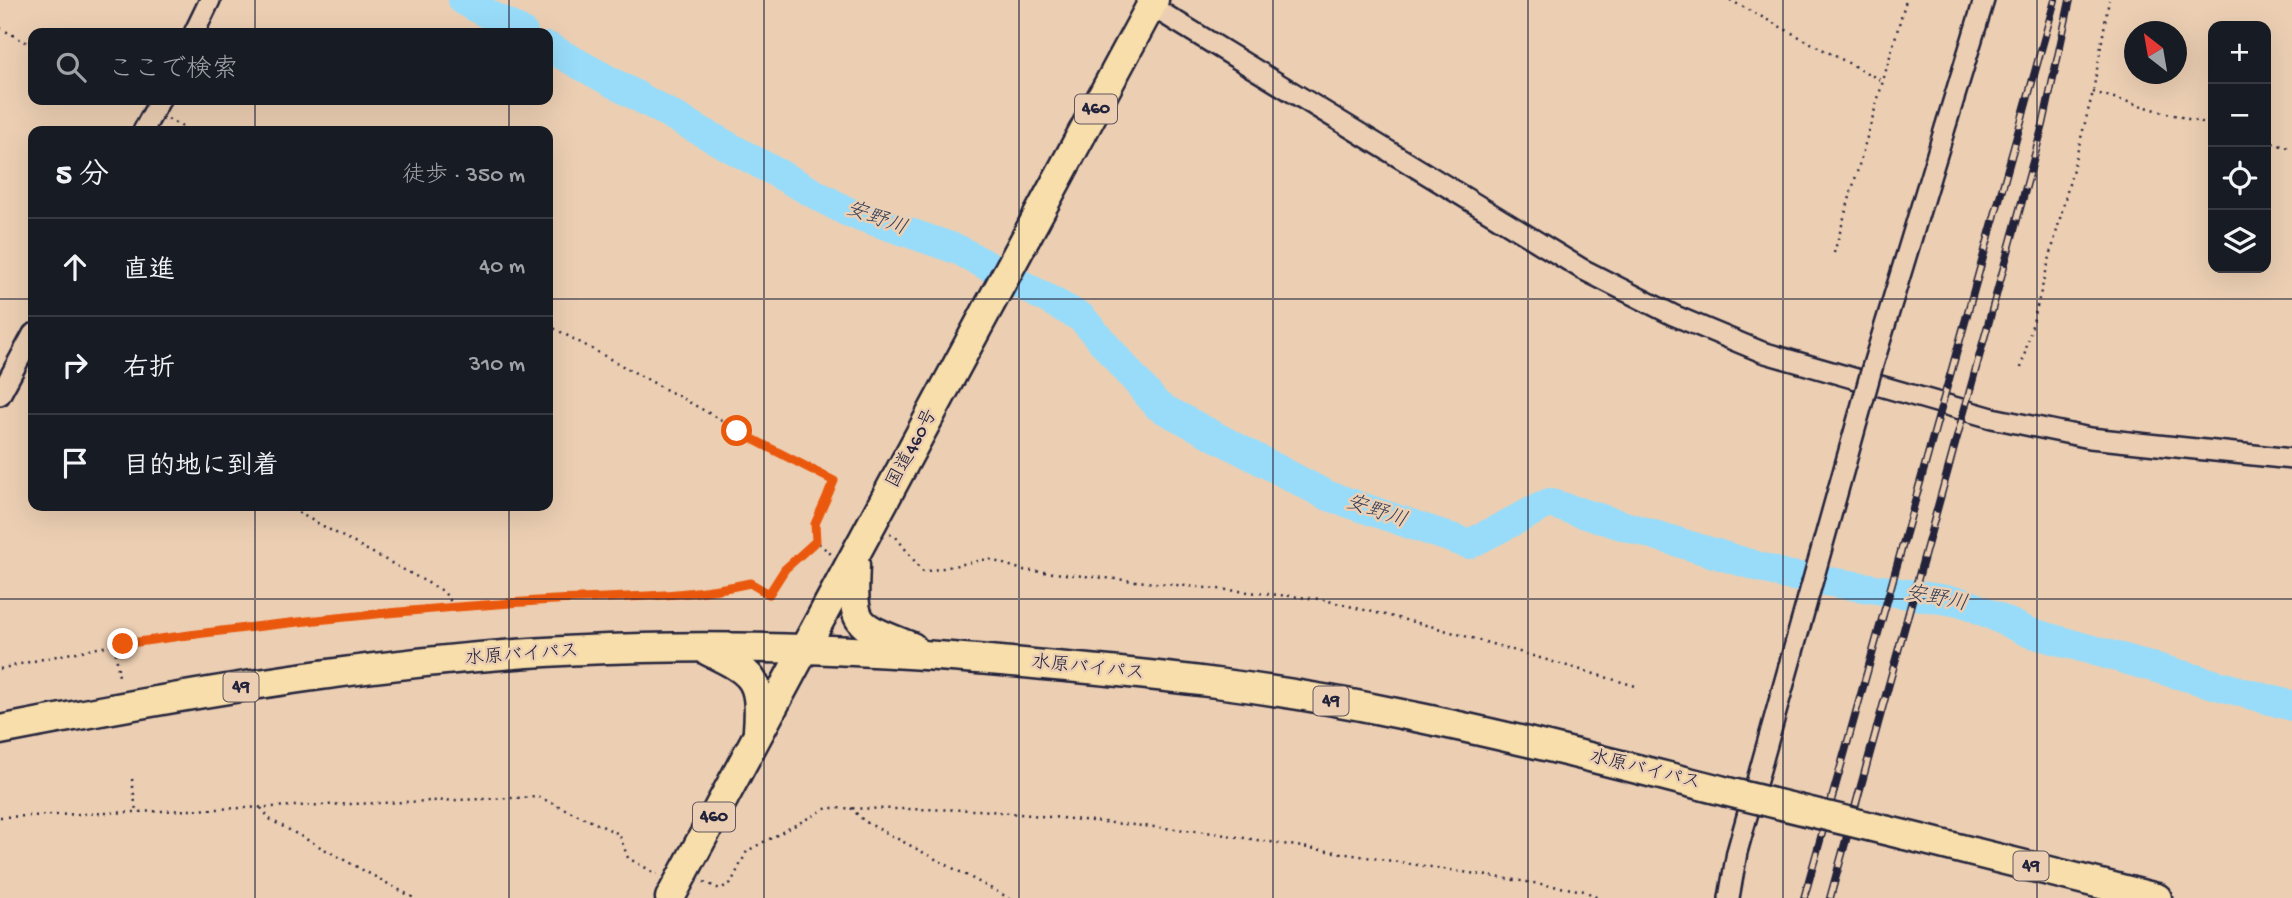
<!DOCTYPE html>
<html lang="ja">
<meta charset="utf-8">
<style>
:root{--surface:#171b24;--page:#242831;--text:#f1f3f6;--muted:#9ea1a6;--line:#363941}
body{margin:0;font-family:"Gochi Hand","Klee One",sans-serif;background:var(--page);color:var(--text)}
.controls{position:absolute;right:21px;top:21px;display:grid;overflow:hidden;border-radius:14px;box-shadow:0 7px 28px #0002}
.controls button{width:63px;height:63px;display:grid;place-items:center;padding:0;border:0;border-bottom:2px solid var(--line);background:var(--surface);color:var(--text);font:35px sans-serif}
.compass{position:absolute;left:2124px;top:21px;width:63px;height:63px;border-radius:50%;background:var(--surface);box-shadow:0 7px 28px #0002;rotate:329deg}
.stop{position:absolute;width:21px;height:21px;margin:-16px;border:5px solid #ea580c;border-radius:50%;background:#fff}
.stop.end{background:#ea580c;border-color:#fff;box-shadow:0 2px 7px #0008}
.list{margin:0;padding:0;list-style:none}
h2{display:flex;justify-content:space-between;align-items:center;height:91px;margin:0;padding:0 28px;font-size:30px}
h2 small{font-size:23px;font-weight:400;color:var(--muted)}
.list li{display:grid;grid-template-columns:46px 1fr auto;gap:21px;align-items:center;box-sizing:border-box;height:98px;padding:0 28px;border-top:2px solid var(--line)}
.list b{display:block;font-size:26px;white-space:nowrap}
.list em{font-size:23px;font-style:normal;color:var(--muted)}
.icon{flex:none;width:38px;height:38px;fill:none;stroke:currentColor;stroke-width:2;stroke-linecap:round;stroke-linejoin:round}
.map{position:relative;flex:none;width:2292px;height:898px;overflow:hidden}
.search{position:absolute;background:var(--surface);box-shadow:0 7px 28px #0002;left:28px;top:28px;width:525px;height:77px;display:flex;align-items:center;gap:18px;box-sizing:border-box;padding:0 24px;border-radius:14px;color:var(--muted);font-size:26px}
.panel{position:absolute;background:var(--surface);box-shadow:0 7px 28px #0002;left:28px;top:126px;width:525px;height:385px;border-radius:14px}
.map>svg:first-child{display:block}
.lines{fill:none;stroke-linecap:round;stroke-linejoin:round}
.river{stroke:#98dcfa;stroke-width:30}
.minor-casing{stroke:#22223b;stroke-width:24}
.highway-casing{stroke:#22223b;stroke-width:33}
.path{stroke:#22223b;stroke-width:2.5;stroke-dasharray:2 5;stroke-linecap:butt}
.minor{stroke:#eccfb3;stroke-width:19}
.highway{stroke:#f8deab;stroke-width:28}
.rail-casing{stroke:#22223b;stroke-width:8}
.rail{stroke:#eccfb3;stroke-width:5;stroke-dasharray:16;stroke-linecap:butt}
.minor-bridge-casing{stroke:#22223b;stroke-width:24;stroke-linecap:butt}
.highway-bridge-casing{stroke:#22223b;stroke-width:33;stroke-linecap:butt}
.minor-bridge{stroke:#eccfb3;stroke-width:19}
.highway-bridge{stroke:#f8deab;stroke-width:28}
.route{stroke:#ea580c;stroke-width:9}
.grid{fill:none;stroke:#22223b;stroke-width:2;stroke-opacity:0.55}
.labels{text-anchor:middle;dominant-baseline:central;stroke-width:5;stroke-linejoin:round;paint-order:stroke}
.shield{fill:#eccfb3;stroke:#5f565f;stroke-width:2}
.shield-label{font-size:18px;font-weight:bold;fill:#22223b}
.street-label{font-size:19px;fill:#22223b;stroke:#eccfb3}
.water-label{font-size:21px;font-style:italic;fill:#343e58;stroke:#eccfb3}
</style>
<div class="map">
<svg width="2292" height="898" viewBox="0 0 2292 898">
<rect width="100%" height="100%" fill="#eccfb3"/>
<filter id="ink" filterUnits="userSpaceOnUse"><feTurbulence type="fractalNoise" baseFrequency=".0143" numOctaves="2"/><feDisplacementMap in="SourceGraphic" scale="14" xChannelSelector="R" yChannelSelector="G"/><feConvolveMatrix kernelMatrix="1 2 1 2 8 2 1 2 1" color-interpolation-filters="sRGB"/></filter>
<g filter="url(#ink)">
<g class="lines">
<g class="river">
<path d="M463,0L523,33"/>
<path d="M548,47L846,211L959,250L1082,318L1158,406L1326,495L1469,544L1549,503L1786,575L1966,603L2028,632L2292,706"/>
</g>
<defs>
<g id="minor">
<path d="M1151,6L1582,269L1673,315L1762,352L1992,418L2090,438L2292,459"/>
<path d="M194,33L210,0"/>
<path d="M143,131L160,100"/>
<path d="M1872,368L1984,0"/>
<path d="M0,395L33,334"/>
<path d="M1729,898L1737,852L1864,397"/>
</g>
<g id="highway">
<path d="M855,565C852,628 855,624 912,647"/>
<path d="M708,651C753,673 762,678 758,730"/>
<path d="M0,730C211,689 427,652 642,648C776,645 911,652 1044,665C1160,675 1277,688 1391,712C1503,734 1613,763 1724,791"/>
<path d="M1905,835L2157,898"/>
<path d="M670,898L1154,0"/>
</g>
</defs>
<use href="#minor" class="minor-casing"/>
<use href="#highway" class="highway-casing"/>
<g class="path">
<path d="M1730,0L1884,82"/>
<path d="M0,28L33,46"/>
<path d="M2093,92L2213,126"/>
<path d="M168,119L190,131"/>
<path d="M2266,141L2292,149"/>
<path d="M1834,253L1906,0"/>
<path d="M548,325L833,481L815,524L816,541L831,554"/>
<path d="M2021,368L2093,92L2109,0"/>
<path d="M286,506L443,591L455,607"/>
<path d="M890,534L896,537L923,572L988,559L1023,570L1320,599L1434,627L1639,687"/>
<path d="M115,646L119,677"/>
<path d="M0,669C169,627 345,615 519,602C596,596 675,600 750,583L769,594L785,569L816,541"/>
<path d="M132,779L136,811"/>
<path d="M261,808L271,820L414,898"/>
<path d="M851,808L864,821L1009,898"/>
<path d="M0,817L539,797L619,834L628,858L657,874"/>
<path d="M704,882L720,889L731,883L747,851L827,808L979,810L1206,832L1585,891L1598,898"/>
</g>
<use href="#minor" class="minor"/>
<use href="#highway" class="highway"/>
<defs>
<g id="rail">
<path d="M1804,898L2055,0"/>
<path d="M1830,898L2043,125L2070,0"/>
</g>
</defs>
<use href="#rail" class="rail-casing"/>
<use href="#rail" class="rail"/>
<defs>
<path id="minor-bridge" d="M1864,397L1872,368"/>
<path id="highway-bridge" d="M1724,791L1905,835"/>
</defs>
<use href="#minor-bridge" class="minor-bridge-casing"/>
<use href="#highway-bridge" class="highway-bridge-casing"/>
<use href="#minor-bridge" class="minor-bridge"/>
<use href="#highway-bridge" class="highway-bridge"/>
</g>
</g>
<g class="lines" filter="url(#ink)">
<path class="route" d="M123,644C256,625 389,611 524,602C599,596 676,600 750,583L769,594L785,569L816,541L815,524L834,481L737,431"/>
</g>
<path class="grid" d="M255,0V33M509,0V33M764,0V898M1019,0V898M1273,0V898M1528,0V898M1783,0V898M2037,0V898M255,100V131M509,100V131M0,299H33M548,299H2292M255,506V898M509,506V898M0,599H2292"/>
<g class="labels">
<g class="shield">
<rect x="1075" y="94.5" width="42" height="29" rx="5"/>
<rect x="223.5" y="672.5" width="35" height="29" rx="5"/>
<rect x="1313.5" y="686.5" width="35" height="29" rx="5"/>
<rect x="693" y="802.5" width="42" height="29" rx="5"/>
<rect x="2013.5" y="851.5" width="35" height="29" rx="5"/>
</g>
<g class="shield-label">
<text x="1096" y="109">460</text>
<text x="241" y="687">49</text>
<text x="1331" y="701">49</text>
<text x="714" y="817">460</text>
<text x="2031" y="866">49</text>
</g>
<g class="street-label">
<text transform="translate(913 449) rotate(-62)">国道460号</text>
<text transform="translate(522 656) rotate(-4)">水原バイパス</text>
<text transform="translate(1088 669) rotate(6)">水原バイパス</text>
<text transform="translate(1645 771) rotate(14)">水原バイパス</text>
</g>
<g class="water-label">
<text transform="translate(876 220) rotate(20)">安野川</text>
<text transform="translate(1376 513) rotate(19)">安野川</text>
<text transform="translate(1936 600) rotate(11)">安野川</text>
</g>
</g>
</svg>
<div class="controls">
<button>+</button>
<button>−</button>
<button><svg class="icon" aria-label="locate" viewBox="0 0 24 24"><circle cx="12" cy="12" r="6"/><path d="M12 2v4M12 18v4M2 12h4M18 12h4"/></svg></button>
<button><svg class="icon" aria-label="layers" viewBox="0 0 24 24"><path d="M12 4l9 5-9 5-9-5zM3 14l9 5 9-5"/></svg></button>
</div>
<svg class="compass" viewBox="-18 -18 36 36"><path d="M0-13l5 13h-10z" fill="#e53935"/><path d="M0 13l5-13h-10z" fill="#9ea1a6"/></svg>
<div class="stop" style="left:737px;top:431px"></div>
<div class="stop end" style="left:123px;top:644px"></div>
<div class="search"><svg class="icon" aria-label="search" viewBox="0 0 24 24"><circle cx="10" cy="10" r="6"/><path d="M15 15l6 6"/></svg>ここで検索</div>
<section class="panel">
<h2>5 分<small>徒歩 · 350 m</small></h2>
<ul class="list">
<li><svg class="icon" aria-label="ahead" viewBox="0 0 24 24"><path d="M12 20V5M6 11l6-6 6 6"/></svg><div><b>直進</b></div><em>40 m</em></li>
<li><svg class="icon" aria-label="right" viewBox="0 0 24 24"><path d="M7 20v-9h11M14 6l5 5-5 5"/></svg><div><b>右折</b></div><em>310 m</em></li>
<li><svg class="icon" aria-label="arrive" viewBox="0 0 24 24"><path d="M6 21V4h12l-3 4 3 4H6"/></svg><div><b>目的地に到着</b></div></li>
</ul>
</section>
</div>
